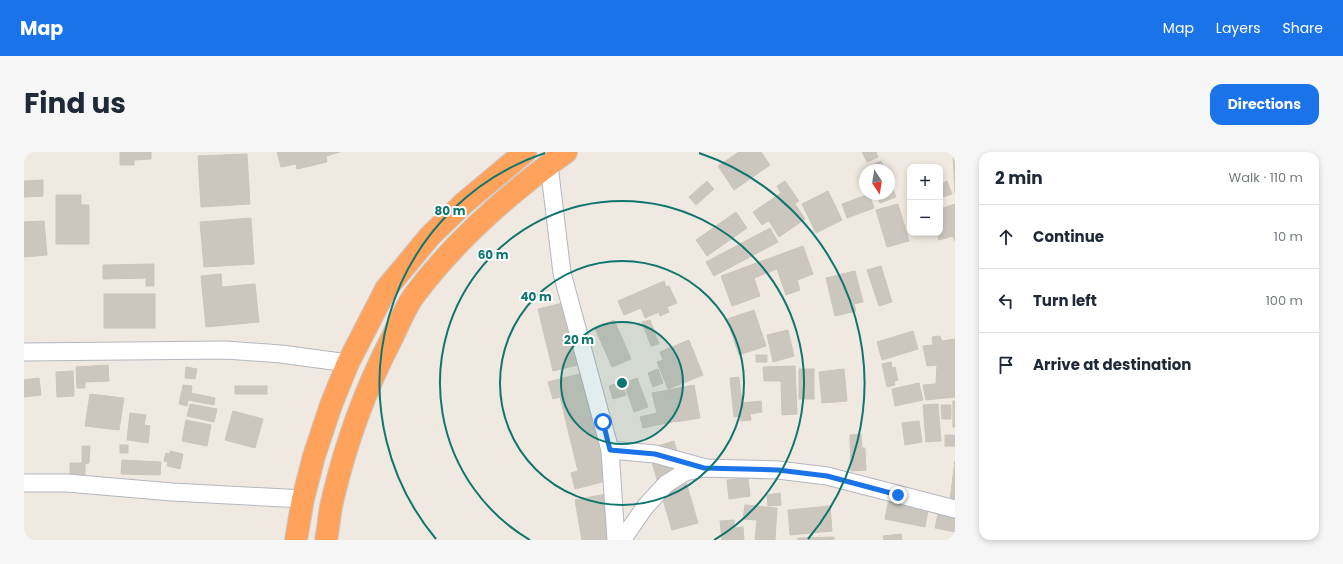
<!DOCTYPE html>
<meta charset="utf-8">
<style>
:root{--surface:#fff;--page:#f6f6f7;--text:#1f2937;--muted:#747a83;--line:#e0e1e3;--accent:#1a73e8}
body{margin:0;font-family:Poppins,sans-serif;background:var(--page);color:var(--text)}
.controls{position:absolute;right:12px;top:12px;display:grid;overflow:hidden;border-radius:8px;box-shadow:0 2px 6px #0003}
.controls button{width:36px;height:36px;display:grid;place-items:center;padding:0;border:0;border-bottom:1px solid var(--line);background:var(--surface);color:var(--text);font:20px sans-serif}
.compass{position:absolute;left:835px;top:12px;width:36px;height:36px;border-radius:50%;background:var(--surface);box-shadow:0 2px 6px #0003;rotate:168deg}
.stop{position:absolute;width:12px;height:12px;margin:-9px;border:3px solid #1a73e8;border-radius:50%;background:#fff}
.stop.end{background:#1a73e8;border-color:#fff;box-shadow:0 1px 4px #0008}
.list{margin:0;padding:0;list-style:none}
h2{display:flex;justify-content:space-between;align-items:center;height:52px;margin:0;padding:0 16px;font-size:17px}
h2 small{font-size:13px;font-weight:400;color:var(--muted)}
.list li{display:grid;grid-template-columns:26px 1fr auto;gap:12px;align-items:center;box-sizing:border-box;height:64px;padding:0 16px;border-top:1px solid var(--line)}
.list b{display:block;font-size:15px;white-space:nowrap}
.list em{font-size:13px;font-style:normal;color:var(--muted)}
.icon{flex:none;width:22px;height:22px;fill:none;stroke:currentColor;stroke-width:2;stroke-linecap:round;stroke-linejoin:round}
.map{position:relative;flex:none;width:931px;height:388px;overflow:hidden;border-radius:12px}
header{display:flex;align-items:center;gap:24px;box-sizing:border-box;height:56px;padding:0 20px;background:var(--accent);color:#fff}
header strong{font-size:19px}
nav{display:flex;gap:22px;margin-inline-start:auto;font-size:14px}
.intro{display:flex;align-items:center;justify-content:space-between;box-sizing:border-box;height:96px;padding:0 24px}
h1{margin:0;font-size:28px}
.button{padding:10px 18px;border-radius:12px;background:var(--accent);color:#fff;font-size:14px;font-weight:700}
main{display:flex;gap:24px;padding:0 24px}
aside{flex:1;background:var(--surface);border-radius:12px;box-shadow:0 2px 6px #0003}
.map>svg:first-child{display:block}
.building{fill:#cbc7bf;stroke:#cbc5ba}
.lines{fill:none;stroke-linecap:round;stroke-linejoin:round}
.street-casing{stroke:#b4b7c1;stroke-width:19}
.highway-casing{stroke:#c9c9c9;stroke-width:24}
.street{stroke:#fff;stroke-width:17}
.highway{stroke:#ffa35c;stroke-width:22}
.route{stroke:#1a73e8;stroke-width:5}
.ring{fill:none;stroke:#0f766e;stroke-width:2}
.centre{fill:#0f766e;stroke:#fff;stroke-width:2}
.ring-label{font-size:12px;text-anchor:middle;font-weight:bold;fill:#0f766e;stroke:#fff;stroke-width:4;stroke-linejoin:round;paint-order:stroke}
</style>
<header>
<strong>Map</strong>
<nav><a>Map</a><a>Layers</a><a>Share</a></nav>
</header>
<div class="intro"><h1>Find us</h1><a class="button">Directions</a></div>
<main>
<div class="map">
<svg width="931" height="388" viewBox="0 0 931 388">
<rect width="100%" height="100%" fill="#efe9e1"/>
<g class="building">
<path d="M96,0H127V7L110,8V13H96Z"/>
<path d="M253,0H316L302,4L303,10L273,17L272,12L257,15Z"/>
<path d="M715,0H737L746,13L710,38L694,14Z"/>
<path d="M838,0H852L854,5L843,10Z"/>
<path d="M929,0H931V41Z"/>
<path d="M223,2L226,52L177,55L174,4Z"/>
<path d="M857,9L861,18H849L847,14Z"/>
<path d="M916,26L918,32L923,29L928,42L916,46Z"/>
<path d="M19,28V44L0,45V29Z"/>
<path d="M865,28L872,45L856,51L852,42H865Z"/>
<path d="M683,29L690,37L672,53L665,45Z"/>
<path d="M761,29L775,49L738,73L729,60L757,41L753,34Z"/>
<path d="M804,39L818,68L792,81L778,52Z"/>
<path d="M845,42L850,56L823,66L818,52Z"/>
<path d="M32,43H57V53H65V92H32Z"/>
<path d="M771,52L781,67L755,85L745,69Z"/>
<path d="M874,52L885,89L863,95L852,58Z"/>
<path d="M931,52V89L929,84L915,88L913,81H916V57Z"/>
<path d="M712,60L723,76L683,104L672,88Z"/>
<path d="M227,66L230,112L180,115L176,70Z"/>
<path d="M20,69L23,103L0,105V70Z"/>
<path d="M746,76L754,90L690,124L682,110Z"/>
<path d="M779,94L789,122L773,128L776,138L762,143L753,117L730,126L736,144L708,154L697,124Z"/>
<path d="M130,112V134H122V126L79,127V113Z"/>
<path d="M857,114L868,150L855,154L843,118Z"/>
<path d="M831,119L839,150L830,152L832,159L811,164L802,126Z"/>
<path d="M197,122L198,135L231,132L235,170L182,175L177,124Z"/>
<path d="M640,129L642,135L645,134L653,151L643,155L645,160L636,164L635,160L621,166L617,156L600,163L594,149Z"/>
<rect x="80" y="142" width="51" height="34"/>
<path d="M543,150L558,212L529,219L514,157Z"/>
<path d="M730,158L742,194L715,203L703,167Z"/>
<path d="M590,168L607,207L588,215L571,176Z"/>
<path d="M626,168L635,192L627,194L618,170Z"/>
<path d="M764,178L770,204L749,210L743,183Z"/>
<path d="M889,179L894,197L858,208L853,190Z"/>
<path d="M916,184L918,189L931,187V245L902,248L899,233L912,232L913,213L903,214L899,194L909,193L908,185Z"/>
<path d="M665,188L679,223L644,237L633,210L639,208L636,200Z"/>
<rect x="732" y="203" width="11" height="7"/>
<path d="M867,210L868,216L871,215L874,228L870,229L871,233L863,235L858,212Z"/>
<path d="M84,213L85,229L61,230V236H53L52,215Z"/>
<path d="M771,214L773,262L758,263L757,229H740L739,215Z"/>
<path d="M162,215L173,217L171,227L161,226Z"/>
<path d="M634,217L639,231L629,235L624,221Z"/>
<rect x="775" y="217" width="15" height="30"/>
<path d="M820,217L823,249L798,251L795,220Z"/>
<path d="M49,219L50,244L33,245L32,220Z"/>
<path d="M559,221L586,328L551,337L547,321L554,319L536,245L529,247L524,230Z"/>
<path d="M715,225L718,251L737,249L738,260L726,262L727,268L717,269V264L710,265L706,226Z"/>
<path d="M15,226L17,243L0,245V228Z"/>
<path d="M613,226L624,255L610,260L600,231Z"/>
<path d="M597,230L602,243L589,247L585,234Z"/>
<path d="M895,231L899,248L871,254L868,237Z"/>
<path d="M159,233L168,234L167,241L191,246L190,253L164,248L163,254L155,252Z"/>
<path d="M670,233L676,266L651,270L645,238Z"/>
<rect x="211" y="234" width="32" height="8"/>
<path d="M645,238L652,269L619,276L616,265L633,261L628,241Z"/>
<path d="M66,242L100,246L95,278L61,274Z"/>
<rect x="929" y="249" width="2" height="26"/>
<path d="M166,252L193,257L190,270L163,264Z"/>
<path d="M914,252L917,289L902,290L899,253Z"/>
<path d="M917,253H927V267H918Z"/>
<path d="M209,259L239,267L231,296L201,288Z"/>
<path d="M106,261L122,263L120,273L126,274L124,291L103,288Z"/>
<path d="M162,268L187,273L183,294L158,289Z"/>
<path d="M895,269L898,290L881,293L878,271Z"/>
<path d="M837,282L838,296H841L842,318L827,319L826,283Z"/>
<rect x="921" y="283" width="10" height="11"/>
<path d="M650,289L674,371L648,378L624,297Z"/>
<rect x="96" y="293" width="8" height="8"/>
<path d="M58,294H66L65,311L61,312V326L46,325V311H58Z"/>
<path d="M146,299L159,302L156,317L143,314L144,310L140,309L142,301L146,302Z"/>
<path d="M98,308L137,310L136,323L97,322Z"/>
<path d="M931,309V349L926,348Z"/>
<path d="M724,326L726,344L705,347L703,328Z"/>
<path d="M756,341L757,353L744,354L743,343Z"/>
<path d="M582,342L591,388H558L551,348Z"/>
<path d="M865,346L905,354L901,375L861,367Z"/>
<path d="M721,353L753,356L751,388H731L733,368L719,367Z"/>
<path d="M806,354L808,379L766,383L764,358Z"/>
<path d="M915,357L931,360V380L911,376Z"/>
<path d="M710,368V376L719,375L720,388H698L696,369Z"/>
<path d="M877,382L878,388H860L859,384Z"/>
<path d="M810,385V388H774V386Z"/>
</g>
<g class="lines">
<defs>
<g id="street">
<path d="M525,13L538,121L586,298L592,388"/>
<path d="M0,200L202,198L257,202L324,211"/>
<path d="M586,298L631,302L678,315"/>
<path d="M0,331H43L148,340L279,347"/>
<path d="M598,388L621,355L642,332L661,320L680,316L754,318L803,324L931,357"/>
</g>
<g id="highway">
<path d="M272,388L279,347L290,304L307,253L324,211L362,137L406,84L440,51L501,0"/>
<path d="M302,388C305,374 305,360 309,346C322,291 341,238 367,188C374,174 380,158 389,145C431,88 485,41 542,0"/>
</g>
</defs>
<use href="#street" class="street-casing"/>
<use href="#highway" class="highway-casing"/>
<use href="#street" class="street"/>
<use href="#highway" class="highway"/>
</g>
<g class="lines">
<path class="route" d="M579,270L586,298L631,302L680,316L754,318L803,324L874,343"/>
</g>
<circle cx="598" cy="231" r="61" fill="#0f766e" fill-opacity=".12"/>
<g class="ring">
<circle cx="598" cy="231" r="61"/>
<circle cx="598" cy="231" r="122"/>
<path d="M506 388A182 182 0 1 1 690 388"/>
<path d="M412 387A243 243 0 0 1 521 1M675 1A243 243 0 0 1 784 387"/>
</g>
<circle cx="598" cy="231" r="6" class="centre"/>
<g class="ring-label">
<text x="426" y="63">80 m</text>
<text x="469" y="107">60 m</text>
<text x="512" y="149">40 m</text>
<text x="555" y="192">20 m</text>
</g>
</svg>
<div class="controls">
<button>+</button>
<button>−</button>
</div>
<svg class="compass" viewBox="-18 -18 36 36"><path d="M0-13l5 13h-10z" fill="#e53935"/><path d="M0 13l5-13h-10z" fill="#747a83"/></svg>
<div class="stop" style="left:579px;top:270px"></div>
<div class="stop end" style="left:874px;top:343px"></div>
</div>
<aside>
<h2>2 min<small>Walk · 110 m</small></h2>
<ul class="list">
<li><svg class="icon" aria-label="ahead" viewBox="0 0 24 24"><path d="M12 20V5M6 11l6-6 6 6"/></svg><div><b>Continue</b></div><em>10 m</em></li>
<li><svg class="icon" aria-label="left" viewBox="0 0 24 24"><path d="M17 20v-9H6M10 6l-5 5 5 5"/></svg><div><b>Turn left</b></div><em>100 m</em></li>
<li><svg class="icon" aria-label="arrive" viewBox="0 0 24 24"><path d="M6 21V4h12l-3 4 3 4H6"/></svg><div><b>Arrive at destination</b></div></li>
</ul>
</aside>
</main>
